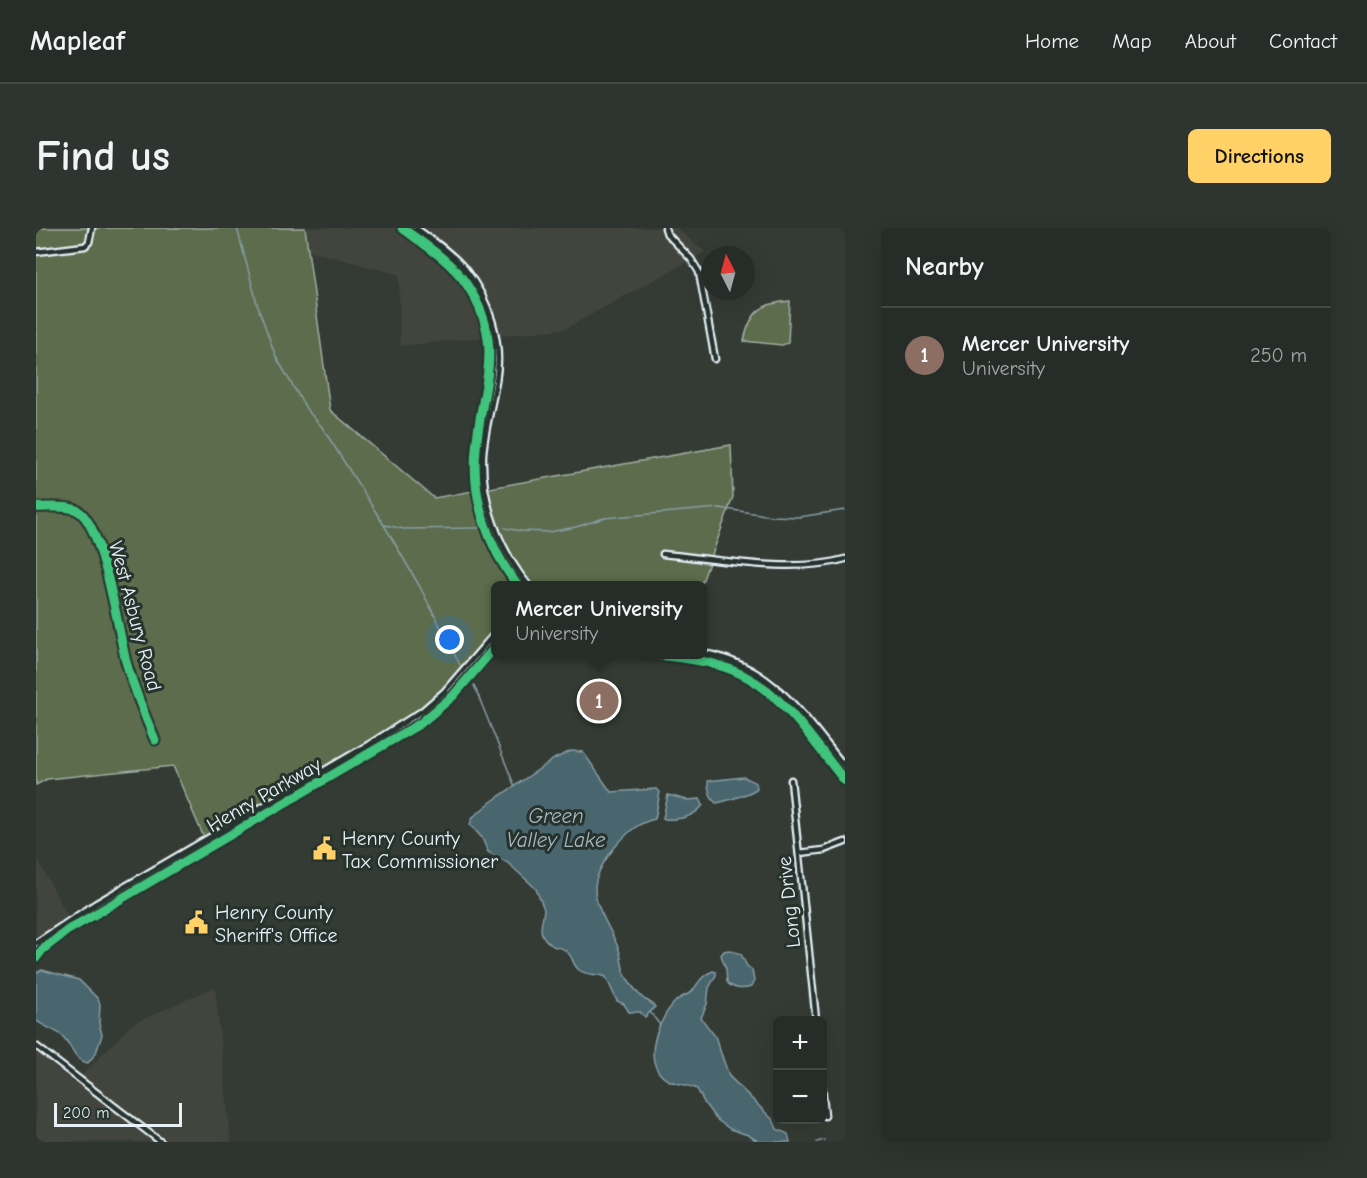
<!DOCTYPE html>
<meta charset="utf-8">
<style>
:root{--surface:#262c27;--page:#2e342f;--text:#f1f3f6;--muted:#a4a7a7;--line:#424844;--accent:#ffd166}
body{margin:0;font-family:"Comic Neue",sans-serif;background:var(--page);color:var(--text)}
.controls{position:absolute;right:18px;bottom:18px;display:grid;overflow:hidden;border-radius:9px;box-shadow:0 6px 24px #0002}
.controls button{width:54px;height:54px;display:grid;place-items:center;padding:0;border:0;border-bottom:2px solid var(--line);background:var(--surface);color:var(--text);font:30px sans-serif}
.compass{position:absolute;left:665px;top:18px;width:54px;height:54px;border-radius:50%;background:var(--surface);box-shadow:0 6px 24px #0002;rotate:354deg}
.scale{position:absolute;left:18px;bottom:15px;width:128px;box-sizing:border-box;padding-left:6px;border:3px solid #e8f1f8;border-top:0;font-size:16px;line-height:21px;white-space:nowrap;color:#e8f1f8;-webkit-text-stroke:4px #26332d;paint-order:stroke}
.you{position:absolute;left:414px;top:412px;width:21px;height:21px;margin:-15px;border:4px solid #fff;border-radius:50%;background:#1a73e8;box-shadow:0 0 0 9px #1a73e833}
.badge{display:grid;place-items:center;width:39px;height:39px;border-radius:50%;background:var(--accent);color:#fff;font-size:20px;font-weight:700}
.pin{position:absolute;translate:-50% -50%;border:3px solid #fff;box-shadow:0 2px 6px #0006}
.popup{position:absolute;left:455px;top:353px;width:216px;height:78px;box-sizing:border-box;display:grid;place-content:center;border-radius:9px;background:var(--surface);filter:drop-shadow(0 2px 4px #0005);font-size:20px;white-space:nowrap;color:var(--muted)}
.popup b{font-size:22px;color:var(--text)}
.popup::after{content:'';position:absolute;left:50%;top:100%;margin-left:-12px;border:12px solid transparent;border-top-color:var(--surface)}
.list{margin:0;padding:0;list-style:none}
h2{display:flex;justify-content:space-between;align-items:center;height:78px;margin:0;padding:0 24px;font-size:26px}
h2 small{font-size:20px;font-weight:400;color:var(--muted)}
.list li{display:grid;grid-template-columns:39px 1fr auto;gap:18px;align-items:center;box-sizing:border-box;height:96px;padding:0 24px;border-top:2px solid var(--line)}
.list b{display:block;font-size:22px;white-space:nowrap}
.list p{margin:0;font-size:20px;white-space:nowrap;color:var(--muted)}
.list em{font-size:20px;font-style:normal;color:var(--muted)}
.map{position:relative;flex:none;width:809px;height:914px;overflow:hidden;border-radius:9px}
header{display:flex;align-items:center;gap:36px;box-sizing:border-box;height:84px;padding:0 30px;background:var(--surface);border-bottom:2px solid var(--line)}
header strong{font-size:28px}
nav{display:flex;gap:33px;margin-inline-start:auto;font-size:21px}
.intro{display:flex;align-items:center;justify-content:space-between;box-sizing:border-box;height:144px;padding:0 36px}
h1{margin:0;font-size:42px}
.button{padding:15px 27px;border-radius:9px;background:var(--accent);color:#111;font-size:21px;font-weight:700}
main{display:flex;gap:36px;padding:0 36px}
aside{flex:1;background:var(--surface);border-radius:9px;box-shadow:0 6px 24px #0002}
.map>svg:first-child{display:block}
.built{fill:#42453c}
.green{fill:#5c6c4e;stroke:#a2aea3;stroke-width:1.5}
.water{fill:#48656e;stroke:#889da5;stroke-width:1.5}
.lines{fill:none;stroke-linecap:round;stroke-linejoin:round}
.stream{stroke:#889da5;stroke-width:1.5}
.minor-casing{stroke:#e8f1f8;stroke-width:9}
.minor{stroke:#26332d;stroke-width:4.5}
.cycleway-casing{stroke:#26332d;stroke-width:13}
.cycleway{stroke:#40c37c;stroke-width:9}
.labels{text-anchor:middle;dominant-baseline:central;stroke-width:6;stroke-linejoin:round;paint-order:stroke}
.street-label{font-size:20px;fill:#e8f1f8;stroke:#26332d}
.poi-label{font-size:20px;fill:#e8f1f8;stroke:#26332d;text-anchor:start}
.water-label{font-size:21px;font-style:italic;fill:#a8b9c1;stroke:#26332d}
</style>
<header>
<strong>Mapleaf</strong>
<nav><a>Home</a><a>Map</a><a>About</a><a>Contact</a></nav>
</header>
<div class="intro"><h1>Find us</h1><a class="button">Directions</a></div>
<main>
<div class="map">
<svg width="809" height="914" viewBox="0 0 809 914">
<rect width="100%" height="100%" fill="#333b34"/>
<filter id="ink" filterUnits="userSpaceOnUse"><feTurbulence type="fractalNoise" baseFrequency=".0167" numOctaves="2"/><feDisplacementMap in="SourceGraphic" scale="12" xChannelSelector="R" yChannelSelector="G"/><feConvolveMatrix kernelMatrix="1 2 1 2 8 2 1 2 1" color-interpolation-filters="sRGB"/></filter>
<g filter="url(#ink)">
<g class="built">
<path d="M269,0H640L669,24L529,101L364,118L363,47L271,22Z"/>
<path d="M0,628L31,687L0,717Z"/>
<path d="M179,759L195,914H0V824L38,855L96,796Z"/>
</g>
<g class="green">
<path d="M0,0H269L294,182L398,270L695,217L697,269L665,357L460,358L459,412L378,492L169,612L137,538L11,551L0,557Z"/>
<path d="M754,73L752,115L746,117L708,113C714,84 725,75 754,73Z"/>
</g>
<g class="water">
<path d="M535,523L547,524L575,564L620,561L624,564L619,591C602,594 590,606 579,619C543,663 563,676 582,719C586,728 585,741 591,750C595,756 602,767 608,771C613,774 616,774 619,779L609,789L604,784H593L588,776L581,773L570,749C561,745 551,748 543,742C536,736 537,728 530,723C526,719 522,720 517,718C498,705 507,696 508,681L500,661L494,655L472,635L452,624L446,610L434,596L437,589L455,574L518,531Z"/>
<path d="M708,549L720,555L721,560C717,565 688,574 680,575C674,570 672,560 672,553Z"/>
<path d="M632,567L651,572L664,571L667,577C658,589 643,592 629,591L627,590Z"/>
<path d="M693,722L705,726L711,738L716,742L718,753L715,759C707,762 696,761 691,754L690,741L685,727L688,723Z"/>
<path d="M6,742L43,752L61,770L64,776L63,795L66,807L60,825L52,835C39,832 37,821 29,811C23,802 8,800 0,792V745Z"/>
<path d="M677,743L680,744V747L673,760L671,776L665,790L679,808L693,848L737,892L741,901L752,906L754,914H723L712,907L694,901L680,891L669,876L661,861C650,855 635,857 626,848C606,828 624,788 641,772C646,768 653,767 657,762C663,754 666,747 677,743Z"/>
</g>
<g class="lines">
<g class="stream">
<path d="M201,0L222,79L240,129L271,182L286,199L348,297L384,359L424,437"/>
<path d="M349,297L368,301L445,300"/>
<path d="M469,300L485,303L513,304L540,299L568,290L683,280L736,288L763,289L809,282"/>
<path d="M438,457L479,559"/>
<path d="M614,784L624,797"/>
<path d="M781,914L788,912"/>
</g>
<defs>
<g id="minor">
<path d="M366,0C389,17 415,33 431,57C471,117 445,159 440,221C435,270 452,319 482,358"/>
<path d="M380,0C397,13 416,25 429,41C454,72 467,114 460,153C456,178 449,201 447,226C445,274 463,321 493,358"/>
<path d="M629,0L631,6L655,31L663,44L679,131"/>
<path d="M0,24L49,18L53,14L56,0"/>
<path d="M0,279C13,280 35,276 45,285C68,305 82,401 90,434C98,460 108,486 119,512"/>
<path d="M627,326C681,331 757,346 809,331"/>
<path d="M666,425C737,437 767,487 809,539"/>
<path d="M612,426C635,429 658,430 681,437C742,453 771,507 809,553"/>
<path d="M755,552L780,792"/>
<path d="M763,625L788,622L809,614"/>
<path d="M0,715L59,676L332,517L386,483L408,464L460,404"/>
<path d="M0,730L6,722L32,702L385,495L417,468L460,418"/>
<path d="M0,818L125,914"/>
<path d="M786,858L789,888"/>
</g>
</defs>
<use href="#minor" class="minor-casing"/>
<use href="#minor" class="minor"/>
<defs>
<g id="cycleway">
<path d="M366,0C389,17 415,33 431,57C471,117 445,159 440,221C435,270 452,319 482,358"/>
<path d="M0,279C13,280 35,276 45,285C68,305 82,401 90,434C98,460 108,486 119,512"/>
<path d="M612,426C635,429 658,430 681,437C742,453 771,507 809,553"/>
<path d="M0,730L6,722L32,702L385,495L417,468L460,418"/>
</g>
</defs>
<use href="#cycleway" class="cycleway-casing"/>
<use href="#cycleway" class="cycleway"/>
</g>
</g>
<defs>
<symbol id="civic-bare" viewBox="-9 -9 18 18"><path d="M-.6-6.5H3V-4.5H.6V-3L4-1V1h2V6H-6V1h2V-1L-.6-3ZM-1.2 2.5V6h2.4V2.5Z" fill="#ffd166" stroke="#26332d" stroke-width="2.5" paint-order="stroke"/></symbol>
</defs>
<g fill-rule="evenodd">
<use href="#civic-bare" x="272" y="604" width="33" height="33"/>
<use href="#civic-bare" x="144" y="678" width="33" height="33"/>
</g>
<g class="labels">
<g class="street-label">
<text transform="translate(99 388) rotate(75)">West Asbury Road</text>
<text transform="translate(228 567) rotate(-30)">Henry Parkway</text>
<text transform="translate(753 674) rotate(-96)">Long Drive</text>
</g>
<g class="poi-label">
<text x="306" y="610">Henry County<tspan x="306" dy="23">Tax Commissioner</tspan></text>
<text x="179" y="684">Henry County<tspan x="179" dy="23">Sheriff's Office</tspan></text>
</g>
<g class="water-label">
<text x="520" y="588">Green<tspan x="520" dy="24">Valley Lake</tspan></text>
</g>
</g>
</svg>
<div class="controls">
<button>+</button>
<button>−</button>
</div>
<svg class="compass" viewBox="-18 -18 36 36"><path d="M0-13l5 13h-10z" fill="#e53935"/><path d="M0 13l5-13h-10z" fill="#a4a7a7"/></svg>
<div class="scale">200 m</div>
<div class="you"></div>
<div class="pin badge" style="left:563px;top:473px;background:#8d6e63">1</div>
<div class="popup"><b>Mercer University</b>University</div>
</div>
<aside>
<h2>Nearby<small></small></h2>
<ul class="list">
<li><span class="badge" style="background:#8d6e63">1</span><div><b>Mercer University</b><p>University</p></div><em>250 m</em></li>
</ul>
</aside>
</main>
